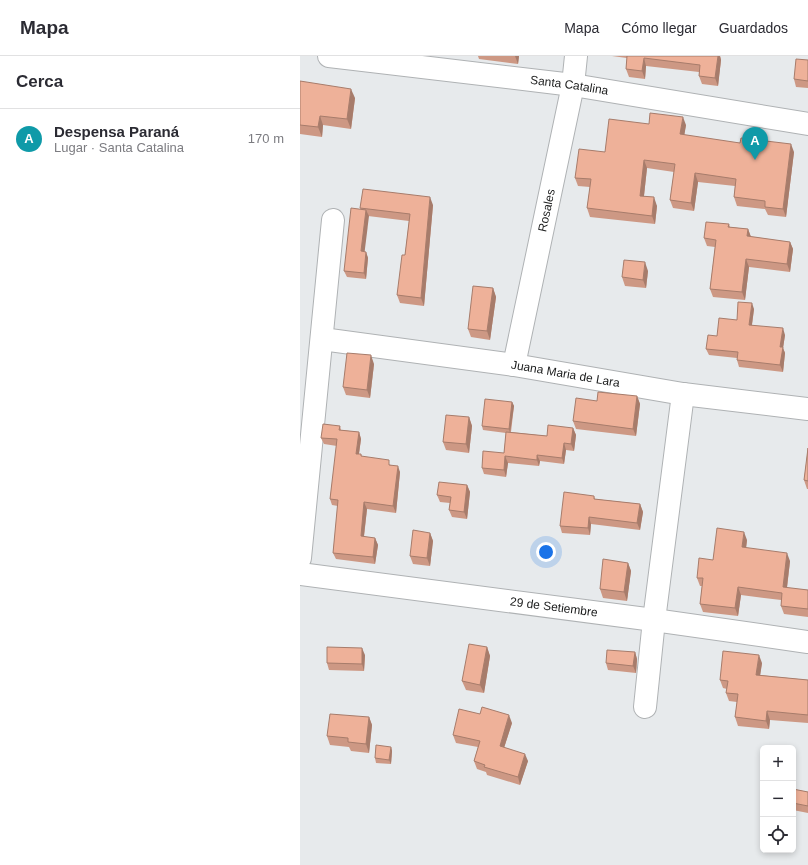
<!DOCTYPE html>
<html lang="es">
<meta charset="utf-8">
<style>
:root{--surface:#fff;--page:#f7f7f7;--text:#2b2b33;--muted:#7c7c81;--line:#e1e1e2;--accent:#111827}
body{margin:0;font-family:Helvetica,sans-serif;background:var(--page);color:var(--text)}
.controls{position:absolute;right:12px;bottom:12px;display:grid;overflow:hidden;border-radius:6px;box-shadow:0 2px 6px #0003}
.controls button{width:36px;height:36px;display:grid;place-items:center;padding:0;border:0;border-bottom:1px solid var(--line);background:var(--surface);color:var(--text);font:20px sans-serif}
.you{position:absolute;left:246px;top:496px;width:14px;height:14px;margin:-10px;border:3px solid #fff;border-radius:50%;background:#1a73e8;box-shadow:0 0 0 6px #1a73e833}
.badge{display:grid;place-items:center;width:26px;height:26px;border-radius:50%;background:var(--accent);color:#fff;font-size:13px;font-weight:700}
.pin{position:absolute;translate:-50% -33px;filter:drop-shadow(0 1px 2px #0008)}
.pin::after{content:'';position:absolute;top:21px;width:14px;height:12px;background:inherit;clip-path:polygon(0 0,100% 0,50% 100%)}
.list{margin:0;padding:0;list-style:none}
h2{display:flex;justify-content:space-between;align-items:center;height:52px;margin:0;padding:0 16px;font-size:17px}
h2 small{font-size:13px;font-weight:400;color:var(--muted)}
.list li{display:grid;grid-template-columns:26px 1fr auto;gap:12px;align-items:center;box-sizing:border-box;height:60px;padding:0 16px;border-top:1px solid var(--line)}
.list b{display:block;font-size:15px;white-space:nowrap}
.list p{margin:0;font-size:13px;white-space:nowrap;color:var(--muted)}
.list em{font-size:13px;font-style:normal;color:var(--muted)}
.icon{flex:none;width:22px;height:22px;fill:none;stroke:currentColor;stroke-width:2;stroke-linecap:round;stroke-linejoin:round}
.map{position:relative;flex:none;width:508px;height:809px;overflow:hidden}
header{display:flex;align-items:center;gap:24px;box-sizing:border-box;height:56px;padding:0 20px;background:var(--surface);border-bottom:1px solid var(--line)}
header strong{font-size:19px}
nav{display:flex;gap:22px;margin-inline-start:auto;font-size:14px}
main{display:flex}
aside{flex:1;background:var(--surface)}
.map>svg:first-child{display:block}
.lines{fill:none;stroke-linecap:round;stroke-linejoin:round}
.minor-casing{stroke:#afb2b4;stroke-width:24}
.minor{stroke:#fff;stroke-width:22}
.wall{fill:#cd9884}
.shaded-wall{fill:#a77c6b}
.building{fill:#eeb199;stroke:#a77c6b}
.labels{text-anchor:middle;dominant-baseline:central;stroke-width:3;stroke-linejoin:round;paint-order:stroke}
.street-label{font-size:12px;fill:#1a1b1b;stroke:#e7eaec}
</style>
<header>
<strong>Mapa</strong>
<nav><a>Mapa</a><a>Cómo llegar</a><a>Guardados</a></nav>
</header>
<main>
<aside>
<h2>Cerca<small></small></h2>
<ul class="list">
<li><span class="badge" style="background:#0f9aa8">A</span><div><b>Despensa Paraná</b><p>Lugar · Santa Catalina</p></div><em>170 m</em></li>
</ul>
</aside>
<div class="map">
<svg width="508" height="809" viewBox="0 0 508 809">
<rect width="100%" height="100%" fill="#e7eaec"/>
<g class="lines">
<defs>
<g id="minor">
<path id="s1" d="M29,0L273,29L508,68"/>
<path id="s2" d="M22,283L214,309L383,338L508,353"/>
<path id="s3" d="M214,309L273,29L276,0"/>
<path d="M0,502L33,164"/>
<path id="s4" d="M0,518L354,564L508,586"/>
<path d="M345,651L354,564L383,338"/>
</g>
</defs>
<use href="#minor" class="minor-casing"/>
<use href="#minor" class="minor"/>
</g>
<g class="wall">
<path d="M178,0H219L218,8L179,3Z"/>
<path d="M312,0H420L421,4L418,30L402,28L399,20V16L346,10L345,23L329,21L326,13L327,2Z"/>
<path d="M508,4V32L496,31L494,23Z"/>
<path d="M0,25L55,42L51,73L23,69L22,81L0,78Z"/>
<path d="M349,68L386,69L384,79L494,96L486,161L468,159L465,153L437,150L434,141L435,130L398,126L394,155L373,152L370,144L374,116L347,112L344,140L357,150L355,168L290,161L287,152L290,131L278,130L275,122L305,96Z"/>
<path d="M133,149L124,250L100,247L97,239L105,199L109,165L68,160L64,196H66L68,202L66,223L47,221L44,215L61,154L60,152Z"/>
<path d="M429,168L430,171L448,173L451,181L490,186L493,193L490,216L449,211L445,244L413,241L410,233L415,191L407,190L404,182Z"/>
<path d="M348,215L346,232L325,230L322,221Z"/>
<path d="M193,232L196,241L190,284L171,281L168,273Z"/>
<path d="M454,253L452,269L485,279L483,292L485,297L483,316L439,311L437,304V302L409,299L406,293L417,280L437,264Z"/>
<path d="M74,308L70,342L46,339L43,331Z"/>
<path d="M337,340L340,348L336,380L276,373L273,365L297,345Z"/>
<path d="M212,346L214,350L211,376L247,380L273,372L276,379L274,395L266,394L264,408L240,405L239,410L208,407L206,421L184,418L182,412L204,397L206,377L183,374L182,370Z"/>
<path d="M169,361L172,370L169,397L146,394L143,386Z"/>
<path d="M40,370L41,374L59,376L61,383L59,398H61L62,401L91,409L100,416L96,457L67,453L64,481L75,482L78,489L75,508L36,503L33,497L38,450L32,449L30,443L37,390L24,388L21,382Z"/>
<path d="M508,392V433H507L504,424Z"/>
<path d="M167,429L170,436L167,463L152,461L149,454L150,447L140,446L137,439Z"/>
<path d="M294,440L295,443L340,448L343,456L340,474L291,468L290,479L262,477L260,470Z"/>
<path d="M130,477L133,485L130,510L113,508L110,500Z"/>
<path d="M447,484L446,492L490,505L487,532L508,534V561L484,558L481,550V544L441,539L438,560L403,556L400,548L402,530H400L397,522L413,504Z"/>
<path d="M328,507L331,515L327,545L303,542L300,533Z"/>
<path d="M187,591L190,600L184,637L166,634L162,625Z"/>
<path d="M335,596L337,603L336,617L308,614L306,607Z"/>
<path d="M65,599L64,615L29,614L27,607Z"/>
<path d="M462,607L460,619L508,624V667L470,664L469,673L438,670L435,661L437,646L429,645L426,637L427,633L423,632L420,624Z"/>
<path d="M69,661L72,669L69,697L51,695L49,691L30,689L27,680Z"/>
<path d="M212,667L204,692L228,705L220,729L187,719L186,716L177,713L174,705L178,691L156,687L153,679Z"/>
<path d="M91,691L92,695L91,708L76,707L75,702Z"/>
<path d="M493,733L508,736V757L493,754Z"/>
</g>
<g class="shaded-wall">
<path d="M215,0H219L218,8Z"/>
<path d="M418,0H420L421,4L418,30L415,22Z"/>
<path d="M344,2L346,10L345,23L342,15Z"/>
<path d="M51,33L55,42L51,73L47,63Z"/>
<path d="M20,60L23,69L22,81L18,71Z"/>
<path d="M383,61L386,69L383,87L380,78Z"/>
<path d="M491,88L494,96L486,161L483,153Z"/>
<path d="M344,104L347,112L343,148L340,140Z"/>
<path d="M395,117L398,126L394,155L391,147Z"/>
<path d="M130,141L133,149L124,250L121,242Z"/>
<path d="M354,141L357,150L355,168L352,160Z"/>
<path d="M66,154L69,160L64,201L61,195Z"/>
<path d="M448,173L451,181L447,180Z"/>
<path d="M490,186L493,193L490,216L487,208Z"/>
<path d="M66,196L68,202L66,223L64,217Z"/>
<path d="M446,203L449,211L445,244L442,236Z"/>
<path d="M345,206L348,215L346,232L343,224Z"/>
<path d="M193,232L196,241L190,284L187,275Z"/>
<path d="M452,247L454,253L451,275L449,269Z"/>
<path d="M483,272L485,279L483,292L485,297L483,316L480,309V291Z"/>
<path d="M71,299L74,308L70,342L67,334Z"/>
<path d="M337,340L340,348L336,380L333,373Z"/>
<path d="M212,346L214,350L210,377L209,373Z"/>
<path d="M169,361L172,370L169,397L166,388Z"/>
<path d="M273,372L276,379L274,395L271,388Z"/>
<path d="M59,376L61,383L58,404L56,398Z"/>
<path d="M264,387L266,394L264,408L262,402Z"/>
<path d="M237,399L240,405L239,410L237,404Z"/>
<path d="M205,400L208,407L206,421L204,414Z"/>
<path d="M98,410L100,416L96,457L93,450Z"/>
<path d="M167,429L170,436L167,463L164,456Z"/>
<path d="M64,446L67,453L63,487L61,480Z"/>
<path d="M340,448L343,456L340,474L337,467Z"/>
<path d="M289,461L291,468L290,479L288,472Z"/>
<path d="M444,476L447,484L445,500L442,491Z"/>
<path d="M130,477L133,485L130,510L127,502Z"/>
<path d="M75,482L78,489L75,508L73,501Z"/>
<path d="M487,497L490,505L486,539L483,531Z"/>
<path d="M328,507L331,515L327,545L324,536Z"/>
<path d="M438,531L441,539L438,560L435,552Z"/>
<path d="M187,591L190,600L184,637L180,629Z"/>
<path d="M62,592L65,599L64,615L62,608Z"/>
<path d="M335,596L337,603L336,617L333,610Z"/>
<path d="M459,599L462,607L459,627L456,619Z"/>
<path d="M467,655L470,664L469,673L466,665Z"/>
<path d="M209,659L212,667L202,698L200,690Z"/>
<path d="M69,661L72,669L69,697L66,688Z"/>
<path d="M91,691L92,695L91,708L89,704Z"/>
<path d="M225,698L228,705L220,729L218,721Z"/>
</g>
<g class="building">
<path d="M327,0H418L415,22L399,20L400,9L344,2L342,15L326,13Z"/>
<path d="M496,3L508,4V25L494,23Z"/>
<path d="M0,25L51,33L47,63L20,60L18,71L0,69Z"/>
<path d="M350,57L383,61L380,78L440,87L441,82L491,88L483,153L465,151V145L434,141L436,123L395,117L391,147L370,144L375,108L344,104L340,140L354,141L352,160L287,152L291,123L275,122L279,93L305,96L309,63L349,68Z"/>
<path d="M63,133L130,141L121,242L97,239L102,199H105L110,158L60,152Z"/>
<path d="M51,152L66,154L61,195L66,196L64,217L44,215Z"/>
<path d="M406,166L429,168L428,171L448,173L447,180L490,186L487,208L446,203L442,236L410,233L416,184L404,182Z"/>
<path d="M324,204L345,206L343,224L322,221Z"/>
<path d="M173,230L193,232L187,275L168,273Z"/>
<path d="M438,246L452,247L449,269L483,272L480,291H483L480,309L437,304L438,296L406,293L408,279L417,280L419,262L437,264Z"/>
<path d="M47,297L71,299L67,334L43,331Z"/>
<path d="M298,336L337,340L333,373L273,365L276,342L297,345Z"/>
<path d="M185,343L212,346L209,373L182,370Z"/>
<path d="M146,359L169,361L166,388L143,386Z"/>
<path d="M23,368L40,370L39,374L59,376L56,398H61V400L89,404V409L98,410L93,450L64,446L61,480L75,482L73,501L33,497L38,444L30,443L37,383L21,382Z"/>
<path d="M248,369L273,372L271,388L264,387L262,402L237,399V404L205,400L204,414L182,412L183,395L204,397L206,376L247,380Z"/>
<path d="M508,392V425L504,424Z"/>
<path d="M139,426L167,429L164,456L149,454L151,441L137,439Z"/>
<path d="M264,436L294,440V443L340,448L337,467L289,461L288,472L260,470Z"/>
<path d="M417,472L444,476L442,491L487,497L483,531L508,534V553L481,550L482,537L438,531L435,552L400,548L403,522H397L399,502L413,504Z"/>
<path d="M113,474L130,477L127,502L110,500Z"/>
<path d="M303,503L328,507L324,536L300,533Z"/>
<path d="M169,588L187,591L180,629L162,625Z"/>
<path d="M27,591L62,592V608L27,607Z"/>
<path d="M307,594L335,596L333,610L306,607Z"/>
<path d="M423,595L459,599L456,619L508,624V659L467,655L466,665L435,661L438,638L426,637L428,625L420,624Z"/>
<path d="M182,651L209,659L200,690L225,698L218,721L184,711L185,709L174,705L180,685L153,679L159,653L180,658Z"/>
<path d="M30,658L69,661L66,688L48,686V682L27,680Z"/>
<path d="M76,689L91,691L89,704L75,702Z"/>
<path d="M493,733L508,736V750L493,747Z"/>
</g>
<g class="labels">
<g class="street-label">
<text stroke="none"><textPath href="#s1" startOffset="242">Santa Catalina</textPath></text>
<text stroke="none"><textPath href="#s3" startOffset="158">Rosales</textPath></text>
<text stroke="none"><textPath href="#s2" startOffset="246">Juana Maria de Lara</textPath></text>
<text stroke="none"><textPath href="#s4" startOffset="256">29 de Setiembre</textPath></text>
</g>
</g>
</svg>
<div class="controls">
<button>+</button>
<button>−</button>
<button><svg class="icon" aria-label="locate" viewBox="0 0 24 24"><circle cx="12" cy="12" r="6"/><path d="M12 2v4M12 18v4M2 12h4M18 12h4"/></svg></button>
</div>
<div class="you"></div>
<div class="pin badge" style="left:455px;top:104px;background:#0f9aa8">A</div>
</div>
</main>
